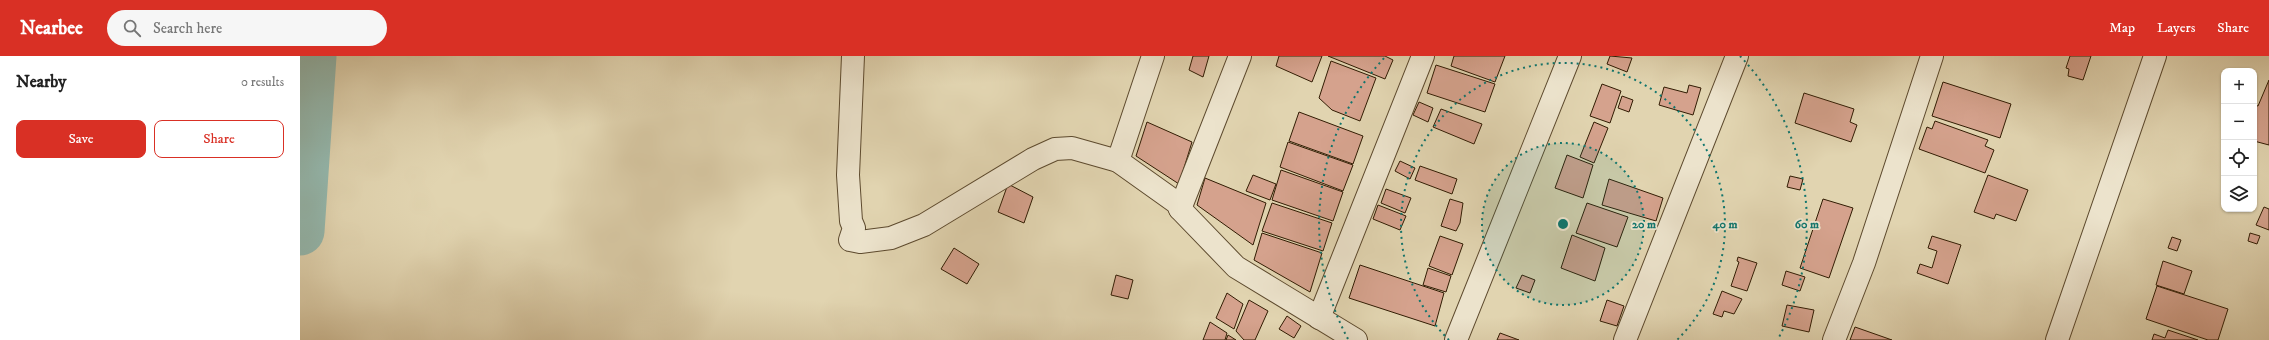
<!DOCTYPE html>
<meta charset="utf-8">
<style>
:root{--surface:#fff;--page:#f6f6f6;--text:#222;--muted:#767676;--line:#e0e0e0;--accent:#d93025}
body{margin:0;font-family:"IM FELL DW Pica",serif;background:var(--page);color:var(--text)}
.controls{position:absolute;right:12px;top:12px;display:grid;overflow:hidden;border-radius:8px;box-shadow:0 1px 3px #0004}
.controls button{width:36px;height:36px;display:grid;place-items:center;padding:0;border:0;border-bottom:1px solid var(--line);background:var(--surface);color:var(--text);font:20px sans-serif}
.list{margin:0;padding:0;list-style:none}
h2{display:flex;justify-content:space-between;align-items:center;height:52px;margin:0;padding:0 16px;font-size:17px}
h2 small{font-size:13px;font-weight:400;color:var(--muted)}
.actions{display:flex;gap:8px;padding:12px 16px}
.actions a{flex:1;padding:9px 0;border:1px solid var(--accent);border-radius:8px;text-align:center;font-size:14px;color:var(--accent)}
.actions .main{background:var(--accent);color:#fff}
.icon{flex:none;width:22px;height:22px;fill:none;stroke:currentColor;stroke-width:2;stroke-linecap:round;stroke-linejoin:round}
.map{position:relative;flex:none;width:1969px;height:284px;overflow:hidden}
header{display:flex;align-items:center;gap:24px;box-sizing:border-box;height:56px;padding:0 20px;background:var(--accent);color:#fff}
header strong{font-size:19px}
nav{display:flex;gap:22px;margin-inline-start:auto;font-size:14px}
.search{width:280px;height:36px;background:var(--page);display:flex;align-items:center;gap:10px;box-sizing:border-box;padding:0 14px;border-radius:22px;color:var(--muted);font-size:15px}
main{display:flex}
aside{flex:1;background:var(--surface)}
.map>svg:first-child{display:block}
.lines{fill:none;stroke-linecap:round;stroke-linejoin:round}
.river{stroke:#94b8ae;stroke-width:49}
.building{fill:#d5a28d;stroke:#311c03}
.minor-casing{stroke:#5d4a2e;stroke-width:24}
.minor{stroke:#ece3cc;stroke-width:22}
.ring{fill:none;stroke:#0f766e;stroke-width:2;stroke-dasharray:2 4}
.centre{fill:#0f766e;stroke:#ece3cc;stroke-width:2}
.ring-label{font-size:12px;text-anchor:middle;font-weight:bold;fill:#0f766e;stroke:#ece3cc;stroke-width:3.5;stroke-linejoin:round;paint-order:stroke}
</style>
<header>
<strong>Nearbee</strong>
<div class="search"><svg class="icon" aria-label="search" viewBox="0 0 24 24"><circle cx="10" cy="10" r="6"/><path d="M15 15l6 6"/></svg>Search here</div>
<nav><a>Map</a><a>Layers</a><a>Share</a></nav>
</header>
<main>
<aside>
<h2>Nearby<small>0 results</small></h2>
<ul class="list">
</ul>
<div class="actions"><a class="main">Save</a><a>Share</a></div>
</aside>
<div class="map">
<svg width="1969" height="284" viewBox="0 0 1969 284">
<rect width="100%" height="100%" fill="#e1d4b0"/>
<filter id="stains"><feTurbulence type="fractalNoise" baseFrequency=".005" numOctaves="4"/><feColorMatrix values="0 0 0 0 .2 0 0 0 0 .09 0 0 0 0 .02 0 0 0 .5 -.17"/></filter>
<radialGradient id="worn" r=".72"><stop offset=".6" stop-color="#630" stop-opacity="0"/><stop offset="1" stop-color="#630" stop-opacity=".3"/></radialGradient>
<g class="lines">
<path class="river" d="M0,175L12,0"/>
</g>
<g class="building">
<path d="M893,0H909L903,21L889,14Z"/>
<path d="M979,0H1022L1012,26L976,10Z"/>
<path d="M1028,0H1085L1093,4L1085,23Z"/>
<path d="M1154,0H1205L1195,26L1151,10Z"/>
<path d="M1310,0L1332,2L1327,16L1307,8Z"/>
<path d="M1770,0H1791L1783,24L1768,20L1769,13L1766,12Z"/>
<path d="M1031,5L1076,22L1060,65L1032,54L1019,42Z"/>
<path d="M1136,9L1195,28L1185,56L1127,37Z"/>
<path d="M1969,24V89L1954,85V49L1958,50Z"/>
<path d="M1643,26L1711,48L1700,82L1632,60Z"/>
<path d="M1302,28L1321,35L1310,67L1290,60Z"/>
<path d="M1389,29L1401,32L1393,59L1359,49L1364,31L1387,37Z"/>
<path d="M1504,37L1554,53L1550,66L1557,69L1551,86L1495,67Z"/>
<path d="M1322,40L1333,44L1329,56L1318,52Z"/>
<path d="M1119,46L1133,52L1128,66L1113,59Z"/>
<path d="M1141,53L1182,68L1174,88L1133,71Z"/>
<path d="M999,56L1063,80L1053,108L989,85Z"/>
<path d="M1635,65L1688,84L1685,90L1694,94L1685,117L1619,93L1627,71L1632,73Z"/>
<path d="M847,66L892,86L879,128L836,100Z"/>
<path d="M1294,66L1308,72L1294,107L1280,101Z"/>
<path d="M988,86L1053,109L1043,135L980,111Z"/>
<path d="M1267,99L1293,109L1283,142L1255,132Z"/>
<path d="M1100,105L1115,112L1110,123L1095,115Z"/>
<path d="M1120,110L1157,123L1152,138L1115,124Z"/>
<path d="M981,114L1043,136L1033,165L972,144Z"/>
<path d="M953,119L976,128L970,144L946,135Z"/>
<path d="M1688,119L1728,134L1716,165L1696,158L1694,163L1674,156Z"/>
<path d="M1490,120L1503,123L1500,134L1487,131Z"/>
<path d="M905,122L966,147L953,189L897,149Z"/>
<path d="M1309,123L1363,142L1356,165L1302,149Z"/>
<path d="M708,128L733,141L724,167L698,156Z"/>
<path d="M1086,133L1111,142L1105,157L1081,147Z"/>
<path d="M1150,143L1163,147L1160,167L1156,175L1141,170Z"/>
<path d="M1523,143L1553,152L1529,222L1500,212Z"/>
<path d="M972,147L1032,167L1023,195L962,175Z"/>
<path d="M1287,147L1328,161L1317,191L1276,177Z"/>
<path d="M1078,149L1106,160L1100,174L1073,163Z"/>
<path d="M1964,151L1969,153V174L1956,169Z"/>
<path d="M962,177L1022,197L1010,236L954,204Z"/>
<path d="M1950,177L1960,180L1957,188L1948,185Z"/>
<path d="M1272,179L1305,192L1295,225L1261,212Z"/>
<path d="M1140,180L1163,188L1152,219L1129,210Z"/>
<path d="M1632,180L1661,189L1648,228L1617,217L1620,208L1632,212L1637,195L1628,192Z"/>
<path d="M1872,181L1881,184L1877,195L1868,192Z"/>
<path d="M654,192L679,208L667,228L641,213Z"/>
<path d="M1438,201L1457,207L1447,235L1431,230L1439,206L1437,205Z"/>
<path d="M1863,205L1892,215L1884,238L1856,229Z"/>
<path d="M1060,209L1144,237L1135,270L1049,242Z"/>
<path d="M1128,212L1151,220L1146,236L1123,229Z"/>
<path d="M1486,215L1505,221L1500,235L1482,229Z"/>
<path d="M816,219L833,224L828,243L811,239Z"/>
<path d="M1222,219L1235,224L1230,237L1216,232Z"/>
<path d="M1857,230L1928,253L1918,284H1908L1846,263Z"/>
<path d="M1422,235L1442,243L1434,258L1424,255L1422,261L1413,258Z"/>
<path d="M927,237L943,248L934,273L916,262Z"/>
<path d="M949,244L968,255L955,284H944L936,275Z"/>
<path d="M1307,244L1324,250L1317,270L1300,265Z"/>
<path d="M1487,249L1514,254L1509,276L1482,270Z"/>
<path d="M987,260L1001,270L994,282L979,273Z"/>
<path d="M910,266L927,277L925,284H903Z"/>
<path d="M1555,271L1592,284H1550Z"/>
<path d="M1868,274L1898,284H1852L1854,278L1865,282Z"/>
<path d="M1200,277L1219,284H1197Z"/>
<path d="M928,279L936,284H926Z"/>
</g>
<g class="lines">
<defs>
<g id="minor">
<path d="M553,0L548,119L551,165L554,172L550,184L560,186L591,182L624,169L733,103L755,93L772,92L818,105L877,147L880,153L936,211L1056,284"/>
<path d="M818,105L853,0"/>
<path d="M880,153L940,0"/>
<path d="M1019,262L1123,0"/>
<path d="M1156,284L1270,0"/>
<path d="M1325,284L1437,0"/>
<path d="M1534,284L1564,207L1632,0"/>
<path d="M1757,284L1855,0"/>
</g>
</defs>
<use href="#minor" class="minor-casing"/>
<use href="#minor" class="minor"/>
</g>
<circle cx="1263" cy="168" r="81" fill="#0f766e" fill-opacity=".12"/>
<g class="ring">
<circle cx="1263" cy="168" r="81"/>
<path d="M1149 284A162 162 0 1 1 1377 284"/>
<path d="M1048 283A244 244 0 0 1 1086 0M1440 0A244 244 0 0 1 1478 283"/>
</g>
<circle cx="1263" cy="168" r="6" class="centre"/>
<g class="ring-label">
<text x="1344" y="172">20 m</text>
<text x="1425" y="172">40 m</text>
<text x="1507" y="172">60 m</text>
</g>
<rect width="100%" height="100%" filter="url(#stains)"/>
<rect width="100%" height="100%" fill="url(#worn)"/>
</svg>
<div class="controls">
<button>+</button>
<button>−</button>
<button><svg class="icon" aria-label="locate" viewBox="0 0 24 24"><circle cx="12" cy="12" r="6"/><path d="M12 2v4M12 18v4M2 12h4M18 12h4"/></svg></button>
<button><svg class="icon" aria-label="layers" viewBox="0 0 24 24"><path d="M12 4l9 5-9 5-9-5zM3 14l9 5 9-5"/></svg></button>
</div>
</div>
</main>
